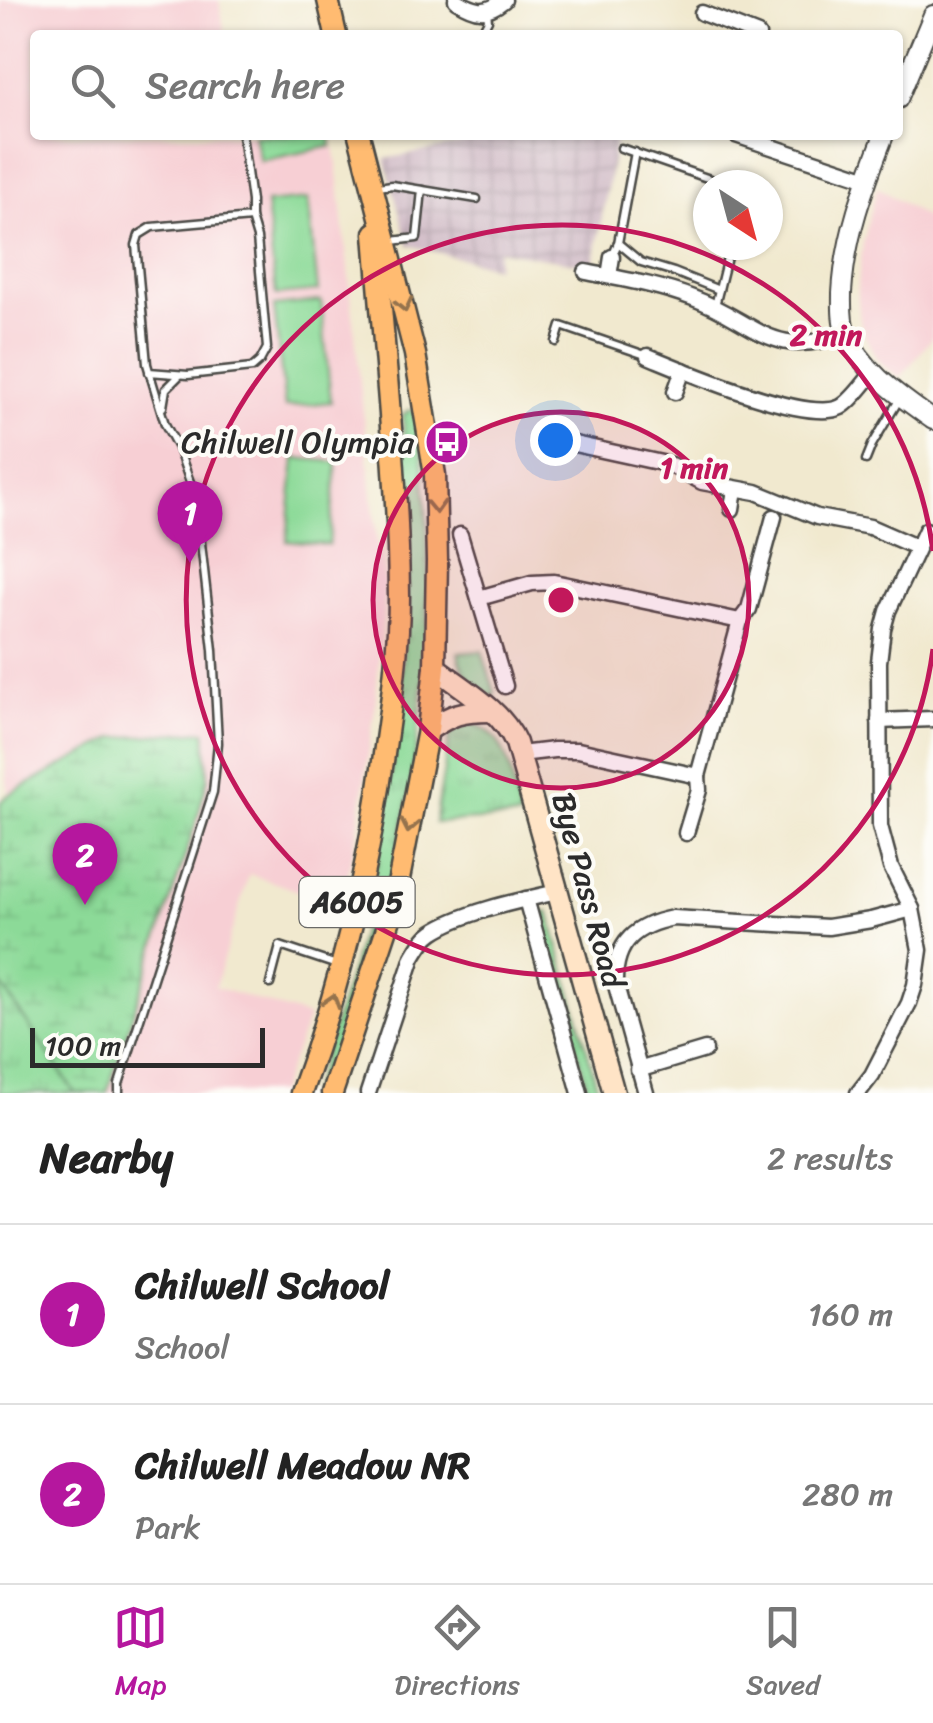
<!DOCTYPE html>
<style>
:root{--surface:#fff;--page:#f6f6f6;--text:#222;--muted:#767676;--line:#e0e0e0;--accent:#b5179e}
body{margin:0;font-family:Sriracha,sans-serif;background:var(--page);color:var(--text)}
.compass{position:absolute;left:693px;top:170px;width:90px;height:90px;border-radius:50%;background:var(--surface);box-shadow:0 2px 8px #0004;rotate:144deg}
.scale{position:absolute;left:30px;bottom:25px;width:235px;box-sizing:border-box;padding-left:10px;border:5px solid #2b2b2b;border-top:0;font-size:28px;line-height:35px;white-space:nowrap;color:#2b2b2b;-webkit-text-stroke:8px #fdfcf7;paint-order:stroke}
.you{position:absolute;left:555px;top:440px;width:35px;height:35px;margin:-25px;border:8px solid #fff;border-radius:50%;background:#1a73e8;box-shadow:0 0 0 15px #1a73e833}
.badge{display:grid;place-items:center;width:65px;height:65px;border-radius:50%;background:var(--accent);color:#fff;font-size:32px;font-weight:700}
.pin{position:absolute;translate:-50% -82px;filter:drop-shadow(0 2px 5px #0008)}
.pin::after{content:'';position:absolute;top:52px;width:35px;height:30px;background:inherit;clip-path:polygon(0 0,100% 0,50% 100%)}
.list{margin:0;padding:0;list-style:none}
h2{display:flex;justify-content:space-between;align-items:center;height:130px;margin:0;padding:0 40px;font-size:42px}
h2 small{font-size:32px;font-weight:400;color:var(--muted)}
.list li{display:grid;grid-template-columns:65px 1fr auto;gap:30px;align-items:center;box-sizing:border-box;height:180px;padding:0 40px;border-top:2px solid var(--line)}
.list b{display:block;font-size:38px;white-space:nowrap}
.list p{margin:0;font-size:32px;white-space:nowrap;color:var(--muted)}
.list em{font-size:32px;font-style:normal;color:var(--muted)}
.icon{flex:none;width:55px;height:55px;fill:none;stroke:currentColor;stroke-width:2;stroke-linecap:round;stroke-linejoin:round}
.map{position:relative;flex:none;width:933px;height:1093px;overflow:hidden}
.search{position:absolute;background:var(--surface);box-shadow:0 2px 8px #0004;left:30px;right:30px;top:30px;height:110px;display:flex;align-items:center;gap:25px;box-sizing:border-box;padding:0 35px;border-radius:10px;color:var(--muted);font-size:38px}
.sheet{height:490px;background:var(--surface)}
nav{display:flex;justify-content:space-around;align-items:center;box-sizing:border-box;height:140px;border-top:2px solid var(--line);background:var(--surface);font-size:28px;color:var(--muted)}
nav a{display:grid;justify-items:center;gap:5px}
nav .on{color:var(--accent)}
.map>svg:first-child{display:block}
.built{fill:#f7cfd4}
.industrial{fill:url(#industrial-grid)}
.grass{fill:url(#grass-tufts);stroke:#5c8262;stroke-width:2.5}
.wetland{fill:url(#wetland-marsh);stroke:#5c8262;stroke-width:2.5}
.pitch{fill:#8cda98;stroke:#5c8262;stroke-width:2.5}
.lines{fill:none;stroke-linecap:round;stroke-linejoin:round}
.service-casing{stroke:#494844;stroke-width:11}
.minor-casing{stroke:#494844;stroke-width:19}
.tertiary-casing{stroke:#494844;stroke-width:22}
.secondary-casing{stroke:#494844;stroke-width:25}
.primary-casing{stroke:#494844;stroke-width:25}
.service{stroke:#fff;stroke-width:6}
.minor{stroke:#fff;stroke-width:14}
.tertiary{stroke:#fff;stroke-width:18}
.secondary{stroke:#ffe4c6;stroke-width:20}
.primary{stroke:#ffbb71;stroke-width:20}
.oneway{stroke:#95734e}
.ring{fill:none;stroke:#c2185b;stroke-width:5}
.labels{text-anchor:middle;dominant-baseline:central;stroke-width:8;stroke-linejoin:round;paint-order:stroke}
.shield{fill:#fdfcf7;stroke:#6a6a68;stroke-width:2.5}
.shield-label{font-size:30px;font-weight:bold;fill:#2b2b2b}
.poi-label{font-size:32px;fill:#2b2b2b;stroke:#fdfcf7;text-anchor:end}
.street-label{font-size:32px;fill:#2b2b2b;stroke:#fdfcf7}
.centre{fill:#c2185b;stroke:#fdfcf7;stroke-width:5}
.ring-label{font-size:30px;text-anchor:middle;font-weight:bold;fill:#c2185b;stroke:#fdfcf7;stroke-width:8;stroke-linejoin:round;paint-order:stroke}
</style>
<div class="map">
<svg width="933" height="1093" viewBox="0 0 933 1093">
<defs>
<pattern id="industrial-grid" width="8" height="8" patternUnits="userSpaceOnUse" patternTransform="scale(2.5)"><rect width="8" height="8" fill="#d2bdc8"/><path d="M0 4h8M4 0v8" fill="none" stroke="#b4a3ac"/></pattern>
<pattern id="grass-tufts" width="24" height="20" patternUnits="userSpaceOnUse" patternTransform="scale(2.5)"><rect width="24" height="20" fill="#8cda98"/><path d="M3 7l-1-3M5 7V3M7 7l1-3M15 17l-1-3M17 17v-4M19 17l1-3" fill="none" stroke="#79bb83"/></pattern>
<pattern id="wetland-marsh" width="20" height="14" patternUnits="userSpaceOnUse" patternTransform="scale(2.5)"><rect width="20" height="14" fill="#8cda98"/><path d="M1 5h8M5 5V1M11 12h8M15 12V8" fill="none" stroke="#79bb83"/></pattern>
</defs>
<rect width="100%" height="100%" fill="#fdfcf7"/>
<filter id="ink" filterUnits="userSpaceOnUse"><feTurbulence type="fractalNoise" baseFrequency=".01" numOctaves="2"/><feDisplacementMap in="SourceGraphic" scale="20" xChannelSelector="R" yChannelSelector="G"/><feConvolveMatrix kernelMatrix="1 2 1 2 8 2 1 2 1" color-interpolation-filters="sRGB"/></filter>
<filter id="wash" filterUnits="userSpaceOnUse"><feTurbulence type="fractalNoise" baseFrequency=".0048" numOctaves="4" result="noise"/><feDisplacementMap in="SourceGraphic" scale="40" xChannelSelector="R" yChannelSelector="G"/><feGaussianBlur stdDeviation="2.25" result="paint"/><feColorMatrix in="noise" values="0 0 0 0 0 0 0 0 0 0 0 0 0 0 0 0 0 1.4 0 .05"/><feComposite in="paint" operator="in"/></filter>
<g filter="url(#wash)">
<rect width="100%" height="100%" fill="#f1e9cf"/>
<g class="built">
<path d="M0,0H219L225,35H35V135H332L337,163L377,542L385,583L375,708L357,834L340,905L249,874L215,987L309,1017L279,1093H107L195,826L208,778L114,738L8,795L0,692Z"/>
<path d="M877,187L933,222V337L900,378L884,366L875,355L864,334L860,320L857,290L863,243Z"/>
</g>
<path class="industrial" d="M479,135H617L593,266L498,250L496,267L408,245L385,159L473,142Z"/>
<g class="grass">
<path d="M409,410L417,412C448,639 412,883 319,1093H311C333,1028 356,963 370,895C404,733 412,581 403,415Z"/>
<path d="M482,651L495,693L491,697C473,685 462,675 458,653Z"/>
<path d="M464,723C509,724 512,783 520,817L435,823L450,734L455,727Z"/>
<path d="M549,912L599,1093H589L539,914Z"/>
<path d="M0,983L75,1093H0Z"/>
</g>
<path class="wetland" d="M205,731L208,778L195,826L107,1093H75L0,983V802L8,795L114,738Z"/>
<g class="pitch">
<path d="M254,135H330L332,146L260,161Z"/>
<path d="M308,199L318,291L276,295L266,203Z"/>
<path d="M321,301L331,402L285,407L274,306Z"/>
<path d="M295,458L337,462L329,545L287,541Z"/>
</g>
</g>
<g filter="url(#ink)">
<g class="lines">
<defs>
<g id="service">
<path d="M480,35L488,20L487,12"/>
<path d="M242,135L251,201V218"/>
<path d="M621,148L727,185"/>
<path d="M378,187L392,185L477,199"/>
<path d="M392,241L417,238L422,190"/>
<path d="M618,243L641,262L674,272L719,290"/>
<path d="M612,257L618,243L635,152"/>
<path d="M715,306L730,245"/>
<path d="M556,342L561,326L648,356"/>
<path d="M163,407L166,389L179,376"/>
<path d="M866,460L872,445L899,400"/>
<path d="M270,984L280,946L337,965"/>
<path d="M119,1093V1084L213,792L218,743L213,650L200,534L190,482L178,448L165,424L147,364L136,245L139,235L152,227L251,218L257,238L267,348L260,361L252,368L188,375L149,372"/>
</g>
<g id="minor">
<path d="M456,0C475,12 486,15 504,0"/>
<path d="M702,13L758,35"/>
<path d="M736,135L868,179"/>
<path d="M586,272C622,279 659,285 693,298C756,321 772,362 846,333"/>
<path d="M609,276L612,257"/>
<path d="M648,356C685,371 807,424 841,407C853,400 864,383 873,373"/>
<path d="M675,392L683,370"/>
<path d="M556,440L671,465L702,482L756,492L817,517L870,527L916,547"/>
<path d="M732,509L735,489"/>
<path d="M460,535L505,686"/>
<path d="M479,598L532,583L554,582L740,621L698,776L578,750H554L520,754"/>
<path d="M740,621L749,609L774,517"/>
<path d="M879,721L933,719"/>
<path d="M686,833L699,790L698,776"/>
<path d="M526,899L580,1093"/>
<path d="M638,1070L705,1050"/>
<path d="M368,1093L413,957C419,947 424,938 433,932C463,912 522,900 557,892"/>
<path d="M646,1093L615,982C615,942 636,925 673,918L828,927L871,920L912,909"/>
<path d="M858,1093L872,1075L909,1003L915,985L920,950L912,909L891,867L880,826L879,662L883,629L888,611L926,530"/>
</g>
<g id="tertiary">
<path d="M898,99L933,15"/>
<path d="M884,135C864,187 845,237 842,293C842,305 841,321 846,332C861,371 901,397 933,420"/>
</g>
<g id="secondary">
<path d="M435,667C463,689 502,710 516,743L614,1093"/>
<path d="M428,730C452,714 461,711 491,711"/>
</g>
<g id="primary">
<path d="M328,0L336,35"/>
<path d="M301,1093C342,981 369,865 385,747C392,698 399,646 399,596C398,474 384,354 375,233"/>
<path d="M332,1093L393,910L428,730L435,667L437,561L435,475L415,354L359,135"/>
</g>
</defs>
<use href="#service" class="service-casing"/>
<use href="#minor" class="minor-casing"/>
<use href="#tertiary" class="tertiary-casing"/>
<use href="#secondary" class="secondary-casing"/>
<use href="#primary" class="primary-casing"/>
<use href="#service" class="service"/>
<use href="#minor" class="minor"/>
<use href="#tertiary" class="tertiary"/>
<use href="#secondary" class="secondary"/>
<use href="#primary" class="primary"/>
</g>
<defs><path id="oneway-chevron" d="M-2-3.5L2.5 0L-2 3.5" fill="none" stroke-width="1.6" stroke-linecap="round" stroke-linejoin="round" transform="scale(2.5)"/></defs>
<g class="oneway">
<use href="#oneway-chevron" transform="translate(404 305) rotate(77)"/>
<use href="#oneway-chevron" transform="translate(436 507) rotate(88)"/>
<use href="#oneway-chevron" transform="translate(409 826) rotate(101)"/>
<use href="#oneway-chevron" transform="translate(332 1001) rotate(-73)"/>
</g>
</g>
<circle cx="561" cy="600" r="188" fill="#c2185b" fill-opacity=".12"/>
<g class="ring">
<circle cx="561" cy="600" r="188"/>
<path d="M933 649A375 375 0 1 1 933 551"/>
</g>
<defs>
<symbol id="bus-disc" viewBox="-11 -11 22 22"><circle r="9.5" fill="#b5179e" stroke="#fdfcf7"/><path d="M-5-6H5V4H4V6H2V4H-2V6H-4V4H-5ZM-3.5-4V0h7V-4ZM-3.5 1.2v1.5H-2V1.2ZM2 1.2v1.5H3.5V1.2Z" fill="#fff"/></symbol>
</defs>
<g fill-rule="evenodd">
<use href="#bus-disc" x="422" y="417" width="50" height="50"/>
</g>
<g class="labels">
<rect class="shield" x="299.5" y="877" width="115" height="50" rx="8"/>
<g class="shield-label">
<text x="357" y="902">A6005</text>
</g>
<g class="poi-label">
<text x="414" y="442">Chilwell Olympia</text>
</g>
<g class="street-label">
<text transform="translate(588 890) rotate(75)">Bye Pass Road</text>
</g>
</g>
<circle cx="561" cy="600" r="15" class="centre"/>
<g class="ring-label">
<text x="826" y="345">2 min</text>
<text x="694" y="478">1 min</text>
</g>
</svg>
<svg class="compass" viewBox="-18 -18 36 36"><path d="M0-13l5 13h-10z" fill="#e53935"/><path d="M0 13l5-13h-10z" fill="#767676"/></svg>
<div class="scale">100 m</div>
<div class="you"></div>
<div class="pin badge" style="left:190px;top:563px">1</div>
<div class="pin badge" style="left:85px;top:905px">2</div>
<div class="search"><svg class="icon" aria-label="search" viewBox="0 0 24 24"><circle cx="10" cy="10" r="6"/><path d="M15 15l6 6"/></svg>Search here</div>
</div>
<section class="sheet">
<h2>Nearby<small>2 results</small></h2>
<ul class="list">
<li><span class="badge">1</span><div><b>Chilwell School</b><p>School</p></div><em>160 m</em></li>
<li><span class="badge">2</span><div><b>Chilwell Meadow NR</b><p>Park</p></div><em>280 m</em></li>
</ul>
</section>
<nav>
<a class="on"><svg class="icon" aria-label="map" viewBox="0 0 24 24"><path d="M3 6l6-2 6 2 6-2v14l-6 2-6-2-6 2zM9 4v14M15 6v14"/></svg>Map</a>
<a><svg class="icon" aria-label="directions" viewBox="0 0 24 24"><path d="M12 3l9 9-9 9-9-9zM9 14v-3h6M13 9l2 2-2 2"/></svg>Directions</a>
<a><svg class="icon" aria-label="saved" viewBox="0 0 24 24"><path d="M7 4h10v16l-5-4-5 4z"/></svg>Saved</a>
</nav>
